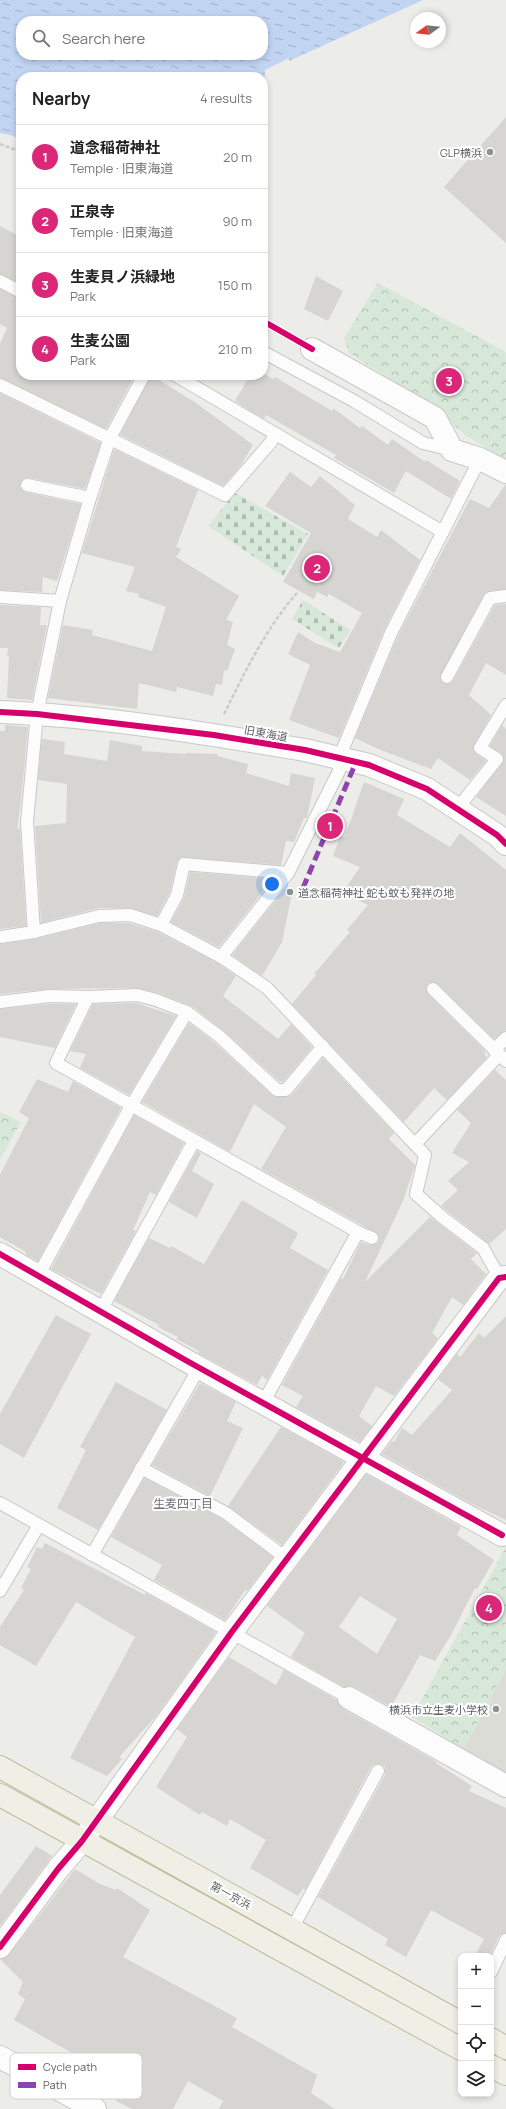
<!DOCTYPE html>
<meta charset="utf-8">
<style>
:root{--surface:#fff;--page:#f2f2f2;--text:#222;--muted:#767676;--line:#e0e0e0;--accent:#db2777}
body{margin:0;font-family:Manrope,"Noto Sans JP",sans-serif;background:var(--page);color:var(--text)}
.controls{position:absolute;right:12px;bottom:12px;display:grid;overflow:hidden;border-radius:8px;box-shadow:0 2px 6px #0003}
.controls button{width:36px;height:36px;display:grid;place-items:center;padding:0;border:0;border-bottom:1px solid var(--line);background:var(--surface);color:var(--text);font:20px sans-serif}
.compass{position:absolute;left:410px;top:12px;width:36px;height:36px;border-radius:50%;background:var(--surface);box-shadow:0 2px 6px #0003;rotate:255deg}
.you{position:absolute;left:272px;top:884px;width:14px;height:14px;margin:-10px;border:3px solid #fff;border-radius:50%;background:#1a73e8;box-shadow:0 0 0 6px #1a73e833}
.badge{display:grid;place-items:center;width:26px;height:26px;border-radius:50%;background:var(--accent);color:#fff;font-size:13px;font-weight:700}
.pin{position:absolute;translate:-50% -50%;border:2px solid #fff;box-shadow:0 1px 4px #0006}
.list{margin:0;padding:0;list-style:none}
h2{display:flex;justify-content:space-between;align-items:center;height:52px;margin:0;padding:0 16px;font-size:17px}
h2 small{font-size:13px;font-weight:400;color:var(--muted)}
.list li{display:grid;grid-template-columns:26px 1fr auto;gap:12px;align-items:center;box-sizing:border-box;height:64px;padding:0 16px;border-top:1px solid var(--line)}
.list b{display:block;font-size:15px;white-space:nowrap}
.list p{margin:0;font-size:13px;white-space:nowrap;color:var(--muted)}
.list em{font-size:13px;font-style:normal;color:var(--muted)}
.icon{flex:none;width:22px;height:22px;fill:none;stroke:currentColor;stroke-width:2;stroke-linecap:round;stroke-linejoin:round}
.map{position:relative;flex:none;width:506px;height:2109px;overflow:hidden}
.search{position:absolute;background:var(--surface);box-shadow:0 2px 6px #0003;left:16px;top:16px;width:252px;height:44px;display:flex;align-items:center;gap:10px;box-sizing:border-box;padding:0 14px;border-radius:16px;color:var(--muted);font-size:15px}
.panel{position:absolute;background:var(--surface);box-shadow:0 2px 6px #0003;left:16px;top:72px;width:252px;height:308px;border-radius:16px}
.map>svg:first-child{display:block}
.education{fill:#dcdcd6}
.cemetery{fill:url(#cemetery-stones)}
.park{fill:url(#park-crowns)}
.water{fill:url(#water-ripples);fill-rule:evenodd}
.building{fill:#d6d5d2;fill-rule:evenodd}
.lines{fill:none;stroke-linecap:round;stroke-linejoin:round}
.service-casing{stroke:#c8c8c8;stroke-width:14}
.minor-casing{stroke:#c8c8c8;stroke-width:24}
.tertiary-casing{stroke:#c8c8c8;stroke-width:24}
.trunk-casing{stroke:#bfbb99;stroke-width:24}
.path{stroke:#c9cdcb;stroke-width:2.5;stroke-dasharray:4 2;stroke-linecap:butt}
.service{stroke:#fcfcfc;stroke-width:12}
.minor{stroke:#fcfcfc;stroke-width:22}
.tertiary{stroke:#fcfcfc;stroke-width:22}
.trunk{stroke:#f0efe6;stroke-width:22}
.quiet{stroke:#8e44ad;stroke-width:5;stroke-dasharray:10 5;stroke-linecap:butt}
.cycleway-casing{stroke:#fff;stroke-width:8}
.cycleway{stroke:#d6006c;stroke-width:6}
.poi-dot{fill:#8f9092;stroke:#fff;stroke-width:1.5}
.labels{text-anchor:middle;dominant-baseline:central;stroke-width:4;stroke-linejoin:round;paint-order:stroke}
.poi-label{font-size:11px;fill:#5d5f64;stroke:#fff;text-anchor:end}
.street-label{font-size:11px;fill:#5d5f64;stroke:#fff}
.neighbourhood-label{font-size:12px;fill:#6e7176;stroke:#fff}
.key{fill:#fff;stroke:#cecfd0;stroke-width:1}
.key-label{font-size:11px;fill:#5d5f64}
</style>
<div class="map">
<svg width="506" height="2109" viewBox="0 0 506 2109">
<defs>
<pattern id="cemetery-stones" width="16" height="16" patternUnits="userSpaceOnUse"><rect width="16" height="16" fill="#d7e7d8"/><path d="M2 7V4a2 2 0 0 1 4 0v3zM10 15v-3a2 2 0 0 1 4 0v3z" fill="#b2beb3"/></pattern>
<pattern id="park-crowns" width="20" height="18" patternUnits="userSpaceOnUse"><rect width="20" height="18" fill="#d7e7d8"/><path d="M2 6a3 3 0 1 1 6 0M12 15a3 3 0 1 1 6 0" fill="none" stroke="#b2beb3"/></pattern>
<pattern id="water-ripples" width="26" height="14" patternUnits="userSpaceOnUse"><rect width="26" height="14" fill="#c1d4f2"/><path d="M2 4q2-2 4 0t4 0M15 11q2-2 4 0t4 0" fill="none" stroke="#a0afc8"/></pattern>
</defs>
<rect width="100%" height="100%" fill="#ecece8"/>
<path class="education" d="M506,1669V1773L464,1749Z"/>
<g class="cemetery">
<path d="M235,493L308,534L283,576L208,526Z"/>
<path d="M303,600L350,630L339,648L292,619Z"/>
</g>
<g class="park">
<path d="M378,283L506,352V459C481,446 455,430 437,408L349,353L344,338Z"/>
<path d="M0,1112L21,1122L0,1159Z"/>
<path d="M506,1547V1669L464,1749L412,1717Z"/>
</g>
<path class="water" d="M0,0H423L289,61V58L265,70L263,106V77H21V140L14,136L0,133ZM21,21H263V55H21Z"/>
<g class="building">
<path d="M506,117V243L444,187Z"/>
<path d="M0,226L21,237V284L0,274Z"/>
<path d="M316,276L343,291L328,321L304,309Z"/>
<path d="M0,289L21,299V375H135L106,429L0,378V344L7,328L0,324Z"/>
<path d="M151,375L196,403L253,445L241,465L223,486L120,435Z"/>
<path d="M250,375H267L273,379L275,377L332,411L333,408L360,428L362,426L388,445L392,439L425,462L426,460L460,481L451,499L406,471L394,493L334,458L336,455L266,415L264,419L235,401Z"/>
<path d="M0,393L101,443L85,489L29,478H24L20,483V488L25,492L81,504L57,581L43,577L42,592L0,590Z"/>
<path d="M114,449L198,490L176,547L181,549L176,557L239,596L226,620L233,622L227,645L235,649L227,671L224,670L222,685L216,684L213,696L177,687L176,692L139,683L137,709L48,698L63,625L93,630L92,635L152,651L166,607L138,597L139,594L126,591L135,567L82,553Z"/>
<path d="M290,472L311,487L320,476L355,505L348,519L377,537L381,530L420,560L384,630L339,738L289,720L310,665L288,654L298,632L315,643L340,652L362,613L329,594L327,597L317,592L314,599L283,582L311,533L265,506Z"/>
<path d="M506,484V589L489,591L484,594L440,677L444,684H448L453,681L495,605L506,604V675L486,663L469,695L491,715L473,747L476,754L486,761L470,780L438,758L431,769L378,749L355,738L398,636L470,499L489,508Z"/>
<path d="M0,605L41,607L40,625H47L32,700L7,698L9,656H7L8,648H0Z"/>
<path d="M5,725L28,727L21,800L17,829L20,828L26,926L0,929V731H5Z"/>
<path d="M502,725L506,729V816L476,797L504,760L501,753L490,746Z"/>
<path d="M42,739L65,742L64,754L107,761L110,740L142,746V751L186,754V753L218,754L217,756L248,764L246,773L289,786L291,773L315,778L307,818H304L294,842L286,841L281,865L181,857L177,862L170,892L157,916L130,908H99L41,923L35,826L66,823L67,784L38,780Z"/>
<path d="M364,782L404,799L397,815L450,847L460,833L506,870V1030L494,1039L438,984L434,982L428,983L426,988L428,994L486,1052L484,1054L487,1057L447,1100L434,1088L404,1122L292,1004L316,975L314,974L350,932L347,930L368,905L343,892L360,867L333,856L340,837H345Z"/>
<path d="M190,872L273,879L219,947L171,922L184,898Z"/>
<path d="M285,889L292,893L282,942L262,976L232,955Z"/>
<path d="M100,923H129L158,932L219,964L236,976L223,996L278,1039L291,1024L312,1047L283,1082H280L224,1031L192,1006L158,993L137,988L49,989L0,994V944L36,939Z"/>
<path d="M136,1003L176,1016L129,1095L80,1068L86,1054L70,1051L93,1004Z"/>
<path d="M50,1004H76L55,1048L0,1037V1009Z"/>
<path d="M189,1023L214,1042L272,1095L276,1097H286L292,1095L323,1058L394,1133L389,1139L415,1165L403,1201L365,1282L430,1217L477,1253L471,1259L486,1274L463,1305L452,1297L432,1333L438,1338L394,1396L376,1386L359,1416L372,1426L360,1442L296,1407L303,1396L282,1385L341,1278L343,1279L361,1242L369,1245L376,1244L379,1241L378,1234L261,1169L286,1127L254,1104L230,1152L142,1102Z"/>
<path d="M495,1070L506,1080V1229L489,1244L441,1206L458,1190L448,1181L469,1162L452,1153L471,1123L457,1110Z"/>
<path d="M37,1079L68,1092L73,1081L121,1108L38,1261L25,1254L26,1252L0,1237V1175L29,1118L19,1112Z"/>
<path d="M134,1115L184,1143L156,1195L150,1192L133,1230L136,1231L101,1294L51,1269Z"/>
<path d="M197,1151L201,1153L192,1171L214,1184L197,1218L169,1202Z"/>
<path d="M242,1200L298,1233L290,1248L328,1270L267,1380L262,1376L257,1385L198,1353L199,1351L176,1339L178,1337L158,1327L159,1325L114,1301L149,1238L170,1248L171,1246L204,1264Z"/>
<path d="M56,1315L91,1334L24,1458L0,1444V1414Z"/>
<path d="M506,1316V1520L472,1504L382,1454L392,1441L394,1442L402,1428L412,1435L452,1390L438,1379L457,1354L460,1357L479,1333L484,1338Z"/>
<path d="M116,1382L167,1410L98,1530L57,1508L86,1450L80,1447Z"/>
<path d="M200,1383L236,1402L227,1421L243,1428L210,1496L152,1465Z"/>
<path d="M281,1427L344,1462L282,1545L228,1506Z"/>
<path d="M366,1474L461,1527L457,1535L494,1560L477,1589L475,1588L451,1635L435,1661L420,1655L391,1707L355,1687H344L291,1657L305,1633L267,1606ZM360,1596L397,1619L377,1654L339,1627Z"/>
<path d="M144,1478L222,1519L273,1557L247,1591L245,1590L225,1620L154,1580L162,1565L111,1537Z"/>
<path d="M45,1543L145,1595L146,1593L216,1632L157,1715L119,1757L122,1759L107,1776L70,1758L135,1637L76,1602L36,1666L0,1645V1627L24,1590L21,1588L31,1569L27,1567L37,1547L42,1549Z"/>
<path d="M229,1657L276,1685L284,1670L337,1700L343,1709L437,1762L436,1763L472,1786L469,1791L506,1808V1933L499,1936L490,1956H475L484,1939L431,1910L406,1957L385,1945L388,1939L318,1897L385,1775V1767L381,1764H374L371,1767L305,1890L303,1888L298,1896L250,1868L266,1840L230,1819L227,1826L202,1812L200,1815L156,1787L187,1737L177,1729Z"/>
<path d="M36,1846L52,1856L0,1926V1895Z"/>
<path d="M75,1869L100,1884L116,1890L117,1888L150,1910L123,1957L237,2018L232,2027L317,2075L311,2093L335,2109H219L223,2101L188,2081L173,2109H132L116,2101L125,2083L14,2020L25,1999L18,1994L23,1982L0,1959L10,1954Z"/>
</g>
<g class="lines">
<defs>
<g id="service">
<path d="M0,281L21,292"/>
<path d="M263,352L354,401L423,443L452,450"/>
<path d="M175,375L443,532"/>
<path d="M0,385L225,495L271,442L275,434"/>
<path d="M27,485L90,498"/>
<path d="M0,597L60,601"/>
<path d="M447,677L490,598L506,596"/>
<path d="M457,809L497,759L480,748L506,705"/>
<path d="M161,925L177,895L184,864L288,873L339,771V758L391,633L480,459"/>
<path d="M34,932L27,822L37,714L60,601L90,498L110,438L144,375"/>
<path d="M0,937L34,932L99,916L130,915L161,925L223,958L267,988L425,1155L416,1194L442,1217L483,1248L502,1282"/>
<path d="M221,957L288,873"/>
<path d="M433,989L506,1061"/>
<path d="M88,997L56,1063L358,1232L372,1238"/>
<path d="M0,1002L50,996L88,997L137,995L156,1000L187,1012L219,1036L277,1090H286L323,1046"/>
<path d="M494,1050L506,1038"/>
<path d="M415,1144L499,1055"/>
<path d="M38,1276L131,1106L187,1012"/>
<path d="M100,1312L194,1141"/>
<path d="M263,1403L358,1232"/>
<path d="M141,1468L226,1513L286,1558"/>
<path d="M0,1503L349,1698"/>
<path d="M92,1555L199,1368"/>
<path d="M0,1591L39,1525"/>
<path d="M292,1929L378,1771"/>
<path d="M491,1972L506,1940"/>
</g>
<g id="minor">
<path d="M312,349L435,418L452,450L480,459L506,472"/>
<path d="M305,750L369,765L427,789L497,835L506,844"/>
<path d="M0,1254L187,1361L502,1535"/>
<path d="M349,1698L506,1786"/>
<path d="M0,1947L58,1869L82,1841L231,1633L499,1278L506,1277"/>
<path d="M0,2057L95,2109"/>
</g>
<path id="tertiary" d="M0,712C102,716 204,733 305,750"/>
<g id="trunk">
<path d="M0,1767L461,2023"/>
<path d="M0,1795L461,2049"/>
<path d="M491,2039L506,2048"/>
<path d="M491,2066L506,2074"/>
</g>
</defs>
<use href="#service" class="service-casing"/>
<use href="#minor" class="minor-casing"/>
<use href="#tertiary" class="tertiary-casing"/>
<use href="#trunk" class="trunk-casing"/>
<g class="path">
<path d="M0,144L21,152"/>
<path d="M224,714C245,672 266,628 297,593"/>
</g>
<use href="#service" class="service"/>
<use href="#minor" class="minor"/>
<use href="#tertiary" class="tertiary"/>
<use href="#trunk" class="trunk"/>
<path class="quiet" d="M303,888L356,762"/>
<defs>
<g id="cycleway">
<path d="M263,321L312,349"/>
<path d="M0,712L37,714L214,735L305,750L369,765L427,789L497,835L506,844"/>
<path d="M0,1254L187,1361L502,1535"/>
<path d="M0,1947L58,1869L82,1841L231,1633L499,1278L506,1277"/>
</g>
</defs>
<use href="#cycleway" class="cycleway-casing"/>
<use href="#cycleway" class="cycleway"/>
</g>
<g class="poi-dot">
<circle cx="490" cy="152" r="4"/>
<circle cx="290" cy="892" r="4"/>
<circle cx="496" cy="1709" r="4"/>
</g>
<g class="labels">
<g class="poi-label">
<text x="482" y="152">GLP横浜</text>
<text x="298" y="892" text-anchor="start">道念稲荷神社 蛇も蚊も発祥の地</text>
<text x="488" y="1709">横浜市立生麦小学校</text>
</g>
<g class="street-label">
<text transform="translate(266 733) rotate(10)">旧東海道</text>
<text transform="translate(231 1895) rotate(29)">第一京浜</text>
</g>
<g class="neighbourhood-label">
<text x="183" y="1503">生麦四丁目</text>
</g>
</g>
<rect x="10" y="2053" width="132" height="46" rx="6" class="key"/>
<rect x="18" y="2064" width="18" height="6" fill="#d6006c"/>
<rect x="18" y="2082" width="18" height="6" fill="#8e44ad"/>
<g class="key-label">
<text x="43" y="2071">Cycle path</text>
<text x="43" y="2089">Path</text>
</g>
</svg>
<div class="controls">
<button>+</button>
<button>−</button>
<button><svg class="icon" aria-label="locate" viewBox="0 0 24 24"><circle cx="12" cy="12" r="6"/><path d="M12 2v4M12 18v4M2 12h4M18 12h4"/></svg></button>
<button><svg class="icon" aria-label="layers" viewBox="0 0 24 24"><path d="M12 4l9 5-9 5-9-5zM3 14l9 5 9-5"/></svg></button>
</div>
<svg class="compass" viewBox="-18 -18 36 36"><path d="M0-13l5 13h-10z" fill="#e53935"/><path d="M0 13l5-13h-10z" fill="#767676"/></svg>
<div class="you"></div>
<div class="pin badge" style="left:330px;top:826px">1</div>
<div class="pin badge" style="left:317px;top:568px">2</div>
<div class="pin badge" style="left:449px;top:381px">3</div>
<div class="pin badge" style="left:489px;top:1608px">4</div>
<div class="search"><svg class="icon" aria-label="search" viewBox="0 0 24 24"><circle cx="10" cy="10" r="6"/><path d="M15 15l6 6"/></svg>Search here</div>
<section class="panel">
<h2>Nearby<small>4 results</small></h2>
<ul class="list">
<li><span class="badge">1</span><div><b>道念稲荷神社</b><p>Temple · 旧東海道</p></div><em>20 m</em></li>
<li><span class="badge">2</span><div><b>正泉寺</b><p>Temple · 旧東海道</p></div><em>90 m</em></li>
<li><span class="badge">3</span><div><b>生麦貝ノ浜緑地</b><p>Park</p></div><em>150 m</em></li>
<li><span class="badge">4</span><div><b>生麦公園</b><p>Park</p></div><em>210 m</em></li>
</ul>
</section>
</div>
